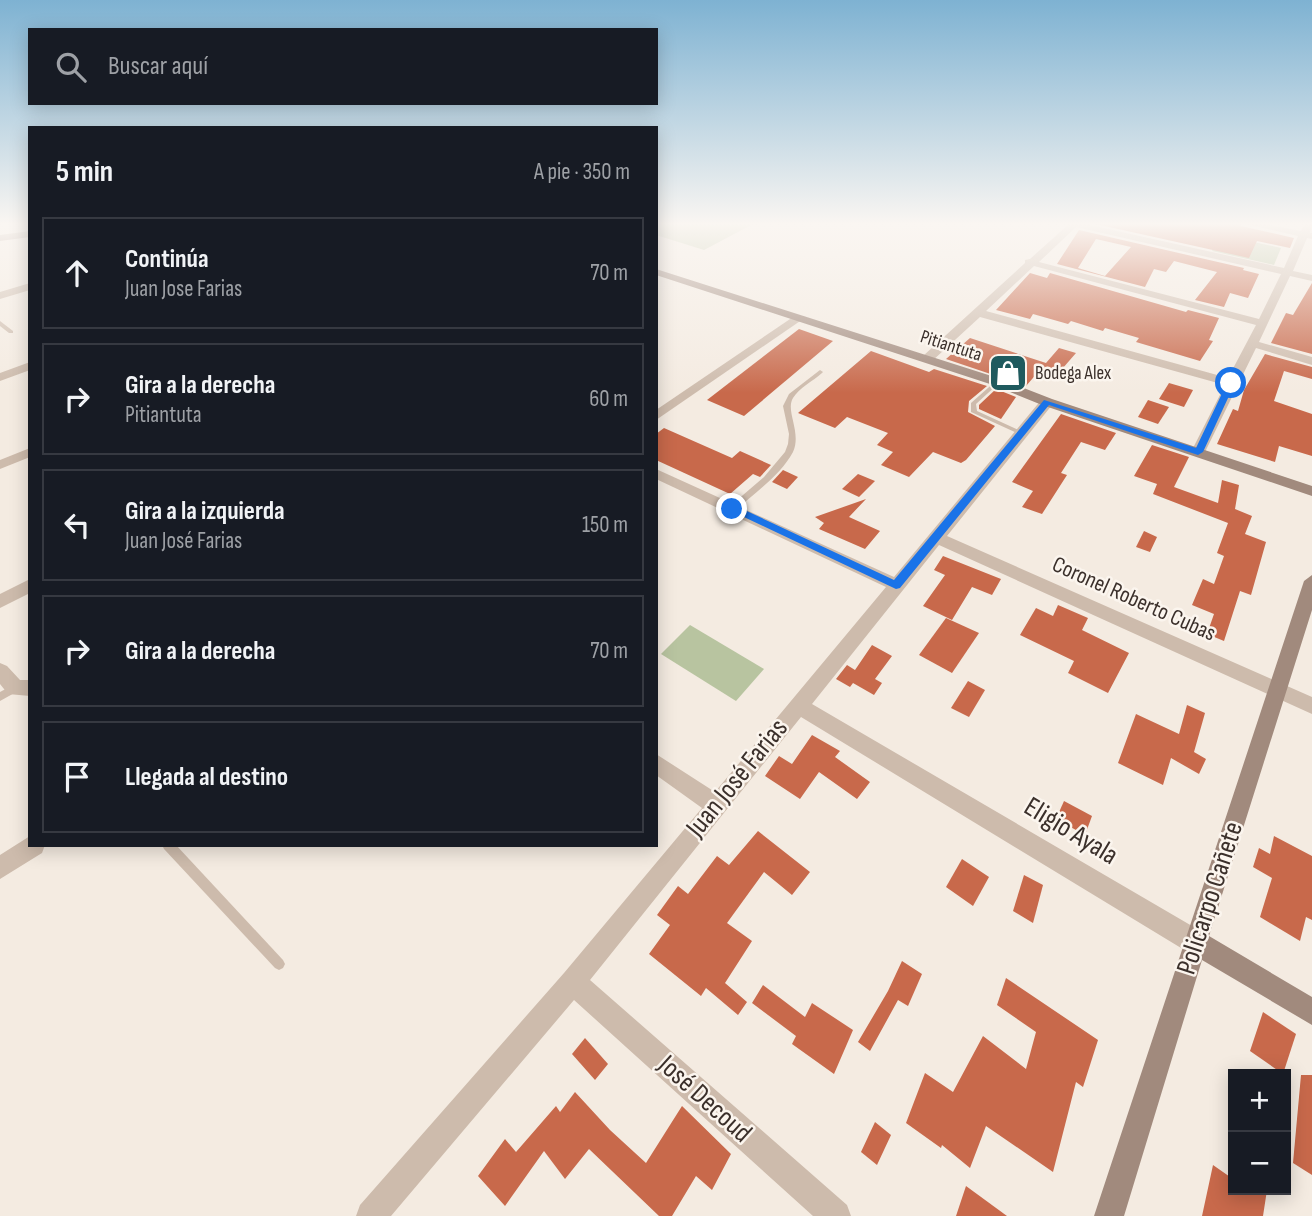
<!DOCTYPE html>
<html lang="es">
<meta charset="utf-8">
<style>
:root{--surface:#171b24;--page:#20242c;--text:#f1f3f6;--muted:#9ea1a6;--line:#363941}
body{margin:0;font-family:"Sofia Sans Condensed",sans-serif;background:var(--page);color:var(--text)}
.controls{position:absolute;right:21px;bottom:21px;display:grid;overflow:hidden;border-radius:0px;box-shadow:0 4px 18px #0003}
.controls button{width:63px;height:63px;display:grid;place-items:center;padding:0;border:0;border-bottom:2px solid var(--line);background:var(--surface);color:var(--text);font:35px sans-serif}
.stop{position:absolute;width:21px;height:21px;margin:-16px;border:5px solid #1a73e8;border-radius:50%;background:#fff}
.stop.end{background:#1a73e8;border-color:#fff;box-shadow:0 2px 7px #0008}
.list{margin:0;padding:0;list-style:none}
h2{display:flex;justify-content:space-between;align-items:center;height:91px;margin:0;padding:0 28px;font-size:30px}
h2 small{font-size:23px;font-weight:400;color:var(--muted)}
.list li{display:grid;grid-template-columns:46px 1fr auto;gap:21px;align-items:center;box-sizing:border-box;height:112px;margin:0 14px 14px;padding:0 14px;border:2px solid var(--line);border-radius:0px}
.list b{display:block;font-size:26px;white-space:nowrap}
.list p{margin:0;font-size:23px;white-space:nowrap;color:var(--muted)}
.list em{font-size:23px;font-style:normal;color:var(--muted)}
.icon{flex:none;width:38px;height:38px;fill:none;stroke:currentColor;stroke-width:2;stroke-linecap:round;stroke-linejoin:round}
.map{position:relative;flex:none;width:1312px;height:1216px;overflow:hidden}
.search{position:absolute;background:var(--surface);box-shadow:0 4px 18px #0003;left:28px;top:28px;width:630px;height:77px;display:flex;align-items:center;gap:18px;box-sizing:border-box;padding:0 24px;border-radius:0px;color:var(--muted);font-size:26px}
.panel{position:absolute;background:var(--surface);box-shadow:0 4px 18px #0003;left:28px;top:126px;width:630px;height:721px;border-radius:0px}
.map>svg:first-child{display:block}
.green{fill:#b8c4a0}
.building{fill:#c8694b;fill-rule:evenodd}
.lines{fill:none;stroke-linecap:round;stroke-linejoin:round}
.lane{fill:#cdbbac;fill-rule:evenodd}
.street{fill:#cdbbac;fill-rule:evenodd}
.secondary{fill:#a18a7d;fill-rule:evenodd}
.route{fill:#1a73e8}
.labels{text-anchor:middle;dominant-baseline:central;stroke-width:5;stroke-linejoin:round;paint-order:stroke}
.far-street-label{font-size:19px;fill:#3b302b;stroke:#fbf5ee}
.far-poi-label{font-size:19px;fill:#3b302b;stroke:#fbf5ee;text-anchor:start}
.street-label{font-size:23px;fill:#3b302b;stroke:#fbf5ee}
.near-street-label{font-size:28px;fill:#3b302b;stroke:#fbf5ee}
</style>
<div class="map">
<svg width="1312" height="1216" viewBox="0 0 1312 1216">
<rect width="100%" height="100%" fill="#f4ebe1"/>
<g class="green">
<path d="M660,223H755L704,250L656,235V225Z"/>
<path d="M1221,235L1281,248L1274,265L1212,251Z"/>
<path d="M690,625L764,669L736,701L661,654Z"/>
</g>
<g class="building">
<path d="M1091,223H1239L1241,226L1294,238L1290,248L1257,241L1249,258Z"/>
<path d="M1079,230L1244,268L1243,270L1259,274L1248,298L1230,293L1224,307L1195,300L1217,272L1174,261L1166,272L1154,269L1145,287L1057,264ZM1096,239L1131,247L1105,276L1078,268Z"/>
<path d="M1030,273L1047,278L1050,273L1186,312L1188,310L1219,318L1209,340L1213,341L1200,361L1136,342L1139,338L1105,328L1103,331L1071,321L1068,324L1033,314L1030,319L996,310Z"/>
<path d="M1312,283V354L1271,343L1286,313L1293,315Z"/>
<path d="M799,329L833,341L744,416L707,400Z"/>
<path d="M970,338L1046,363L1059,348L1076,353L1056,376L1039,371L1026,386L946,359Z"/>
<path d="M871,351L929,372L934,369L987,386L969,401L968,412L995,426L966,460L961,463L933,452L909,477L881,465L893,452L877,445L888,433L847,417L835,428L798,413Z"/>
<path d="M1265,354L1312,367V379L1284,371L1274,401L1312,414V456L1279,446L1275,462L1217,444L1233,409L1238,411L1244,390Z"/>
<path d="M1169,383L1193,390L1184,407L1159,399Z"/>
<path d="M996,389L1016,397L1001,419L979,409V405Z"/>
<path d="M1148,400L1169,407L1158,424L1138,417Z"/>
<path d="M1061,414L1116,433L1105,450L1081,442L1061,473L1067,475L1042,514L1022,507L1033,491L1012,482Z"/>
<path d="M664,428L732,458L740,451L771,465L760,477L753,474L730,494L656,460V434Z"/>
<path d="M1152,445L1189,457L1174,487L1218,503L1222,480L1239,485L1235,509L1252,516L1245,534L1266,542L1251,595L1240,591L1224,641L1207,634L1214,614L1192,605L1203,579L1214,584L1224,556L1217,553L1228,523L1153,494L1157,484L1134,476Z"/>
<path d="M783,470L798,477L787,489L772,482Z"/>
<path d="M858,474L875,481L859,497L842,489Z"/>
<path d="M866,499L849,517L880,531L865,549L819,529L824,523L815,517Z"/>
<path d="M1144,531L1157,537L1150,552L1136,547Z"/>
<path d="M943,556L1001,579L992,595L972,587L952,620L923,606L945,575L934,570Z"/>
<path d="M1058,605L1088,618L1082,630L1129,653L1108,693L1068,673L1074,661L1020,635L1036,608L1053,616Z"/>
<path d="M946,618L979,633L952,673L919,655Z"/>
<path d="M872,645L892,656L875,679L882,683L874,695L853,683L850,687L836,679L847,665L855,670Z"/>
<path d="M968,681L985,690L969,717L951,708Z"/>
<path d="M1187,705L1205,713L1194,752L1206,759L1199,774L1171,758L1163,785L1118,763L1136,714L1179,734Z"/>
<path d="M812,735L840,751L835,757L870,782L857,799L819,772L800,799L765,776L779,756L792,764Z"/>
<path d="M1064,801L1092,816L1085,835L1056,819Z"/>
<path d="M758,831L810,872L792,895L764,872L727,923L752,941L725,983L747,1002L738,1015L706,988L701,996L649,954L670,925L657,915L678,886L688,894L717,856L729,865Z"/>
<path d="M1274,836L1312,856V920L1306,917L1300,941L1260,917L1272,878L1253,867L1259,848L1270,854Z"/>
<path d="M962,859L989,877L973,906L946,887Z"/>
<path d="M1024,875L1043,885L1033,923L1013,911Z"/>
<path d="M902,961L922,974L908,1006L898,1000L870,1051L858,1042L888,991Z"/>
<path d="M1006,978L1098,1040L1083,1087L1076,1082L1053,1172L986,1126L970,1168L942,1145L941,1148L906,1123L925,1073L953,1092L983,1036L1026,1069L1036,1032L997,1005Z"/>
<path d="M763,985L805,1017L812,1003L853,1030L834,1074L792,1044L796,1036L752,1003Z"/>
<path d="M1263,1012L1296,1034L1283,1074L1250,1051Z"/>
<path d="M585,1038L608,1064L595,1080L572,1054Z"/>
<path d="M1301,1075H1312V1175L1293,1163Z"/>
<path d="M575,1092L610,1130L646,1163L682,1106L731,1154L712,1190L696,1176L672,1216H659L589,1149L565,1179L544,1151L505,1206L478,1176L505,1139L516,1152L556,1106L560,1112Z"/>
<path d="M875,1122L891,1135L877,1165L861,1152Z"/>
<path d="M1213,1165L1233,1179V1190H1267L1263,1216H1202Z"/>
<path d="M966,1186L1007,1216H956Z"/>
</g>
<g class="lines">
<g class="lane">
<path d="M0,321L13,331V333H9L0,326Z"/>
<path d="M820,370L823,372L822,373C813,381 799,388 793,398C785,411 802,432 793,452C780,476 754,493 735,511H729L728,509L729,507L764,477L785,452L788,444L789,434L783,406L789,394Z"/>
<path d="M997,380L999,381V383L976,404L977,411L1023,432V434H1019L971,412V403Z"/>
<path d="M15,684L18,685L20,688L18,691L0,701V692Z"/>
<path d="M162,845H176L283,960L285,964L283,968L279,970L275,968L164,849Z"/>
</g>
<g class="street">
<path d="M1070,223H1081L1284,268L1298,236L1242,223H1259L1301,231L1305,223H1312L1310,233H1312V239L1307,238L1293,271L1312,275V281L1290,276L1259,342L1312,357V365L1256,348L1205,452L1198,456L1191,452L1225,385L980,317L931,362H923V356L1025,263V260L1030,259ZM1076,227L1281,274L1259,319L1039,262ZM1034,266L1256,325L1228,378L986,311Z"/>
<path d="M30,283V290L0,299V292Z"/>
<path d="M796,315L806,317L656,420V410Z"/>
<path d="M30,362V370L0,381V373Z"/>
<path d="M1047,398L1054,402L1052,405L947,536L1312,697V714L939,545L812,704L1204,933L1207,942L1204,951L1195,954L1186,951L801,717L590,980L847,1205L851,1216H813L574,1000L391,1216H356L360,1205L564,973L702,808L656,775V754L715,792L886,587L656,479V469L894,577L1042,399Z"/>
<path d="M30,448V457L0,469V460Z"/>
<path d="M30,579V593L0,608V594Z"/>
<path d="M0,663L7,666L20,680H30V696L8,694L0,684Z"/>
<path d="M30,836V845H45L42,853L0,879V855Z"/>
</g>
<g class="secondary">
<path d="M30,231V237L0,241V235Z"/>
<path d="M656,269L1001,379L1052,399L1312,486V496L1042,405L993,385L656,275Z"/>
<path d="M1312,575V610L1209,936L1312,997V1025L1202,960L1124,1216H1094L1304,581Z"/>
</g>
</g>
<linearGradient id="sky" x2="0" y2="1"><stop stop-color="#7eb2d2"/><stop offset="0.57" stop-color="#faf6f2"/><stop offset="1" stop-color="#faf6f2" stop-opacity="0"/></linearGradient>
<rect width="1312" height="393" fill="url(#sky)"/>
<path class="route" d="M1231,381L1235,383L1203,452L1198,455L1049,405L900,588L896,589L727,509L736,506L894,580L1044,400L1196,448L1227,383Z"/>
<defs>
<symbol id="shop-square" viewBox="-11 -11 22 22"><rect x="-9" y="-9" width="18" height="18" rx="4" fill="#1f5a5e" stroke="#fbf5ee"/><path d="M-5-2.5h2.3a2.7 3.5 0 0 1 5.4 0H5L5.5 6h-11ZM-1.5-2.5h3a1.5 2.3 0 0 0-3 0Z" fill="#fff"/></symbol>
</defs>
<g fill-rule="evenodd">
<use href="#shop-square" x="986" y="351" width="44" height="44"/>
</g>
<g class="labels">
<g class="far-street-label">
<text transform="translate(951 346) rotate(18)">Pitiantuta</text>
</g>
<g class="far-poi-label">
<text x="1035" y="373">Bodega Alex</text>
</g>
<g class="street-label">
<text transform="translate(1134 599) rotate(24)">Coronel Roberto Cubas</text>
</g>
<g class="near-street-label">
<text transform="translate(737 778) rotate(-51)">Juan José Farias</text>
<text transform="translate(1071 831) rotate(31)">Eligio Ayala</text>
<text transform="translate(1210 898) rotate(-72)">Policarpo Cañete</text>
<text transform="translate(705 1099) rotate(42)">José Decoud</text>
</g>
</g>
</svg>
<div class="controls">
<button>+</button>
<button>−</button>
</div>
<div class="stop" style="left:1231px;top:383px"></div>
<div class="stop end" style="left:732px;top:509px"></div>
<div class="search"><svg class="icon" aria-label="search" viewBox="0 0 24 24"><circle cx="10" cy="10" r="6"/><path d="M15 15l6 6"/></svg>Buscar aquí</div>
<section class="panel">
<h2>5 min<small>A pie · 350 m</small></h2>
<ul class="list">
<li><svg class="icon" aria-label="ahead" viewBox="0 0 24 24"><path d="M12 20V5M6 11l6-6 6 6"/></svg><div><b>Continúa</b><p>Juan Jose Farias</p></div><em>70 m</em></li>
<li><svg class="icon" aria-label="right" viewBox="0 0 24 24"><path d="M7 20v-9h11M14 6l5 5-5 5"/></svg><div><b>Gira a la derecha</b><p>Pitiantuta</p></div><em>60 m</em></li>
<li><svg class="icon" aria-label="left" viewBox="0 0 24 24"><path d="M17 20v-9H6M10 6l-5 5 5 5"/></svg><div><b>Gira a la izquierda</b><p>Juan José Farias</p></div><em>150 m</em></li>
<li><svg class="icon" aria-label="right" viewBox="0 0 24 24"><path d="M7 20v-9h11M14 6l5 5-5 5"/></svg><div><b>Gira a la derecha</b></div><em>70 m</em></li>
<li><svg class="icon" aria-label="arrive" viewBox="0 0 24 24"><path d="M6 21V4h12l-3 4 3 4H6"/></svg><div><b>Llegada al destino</b></div></li>
</ul>
</section>
</div>
